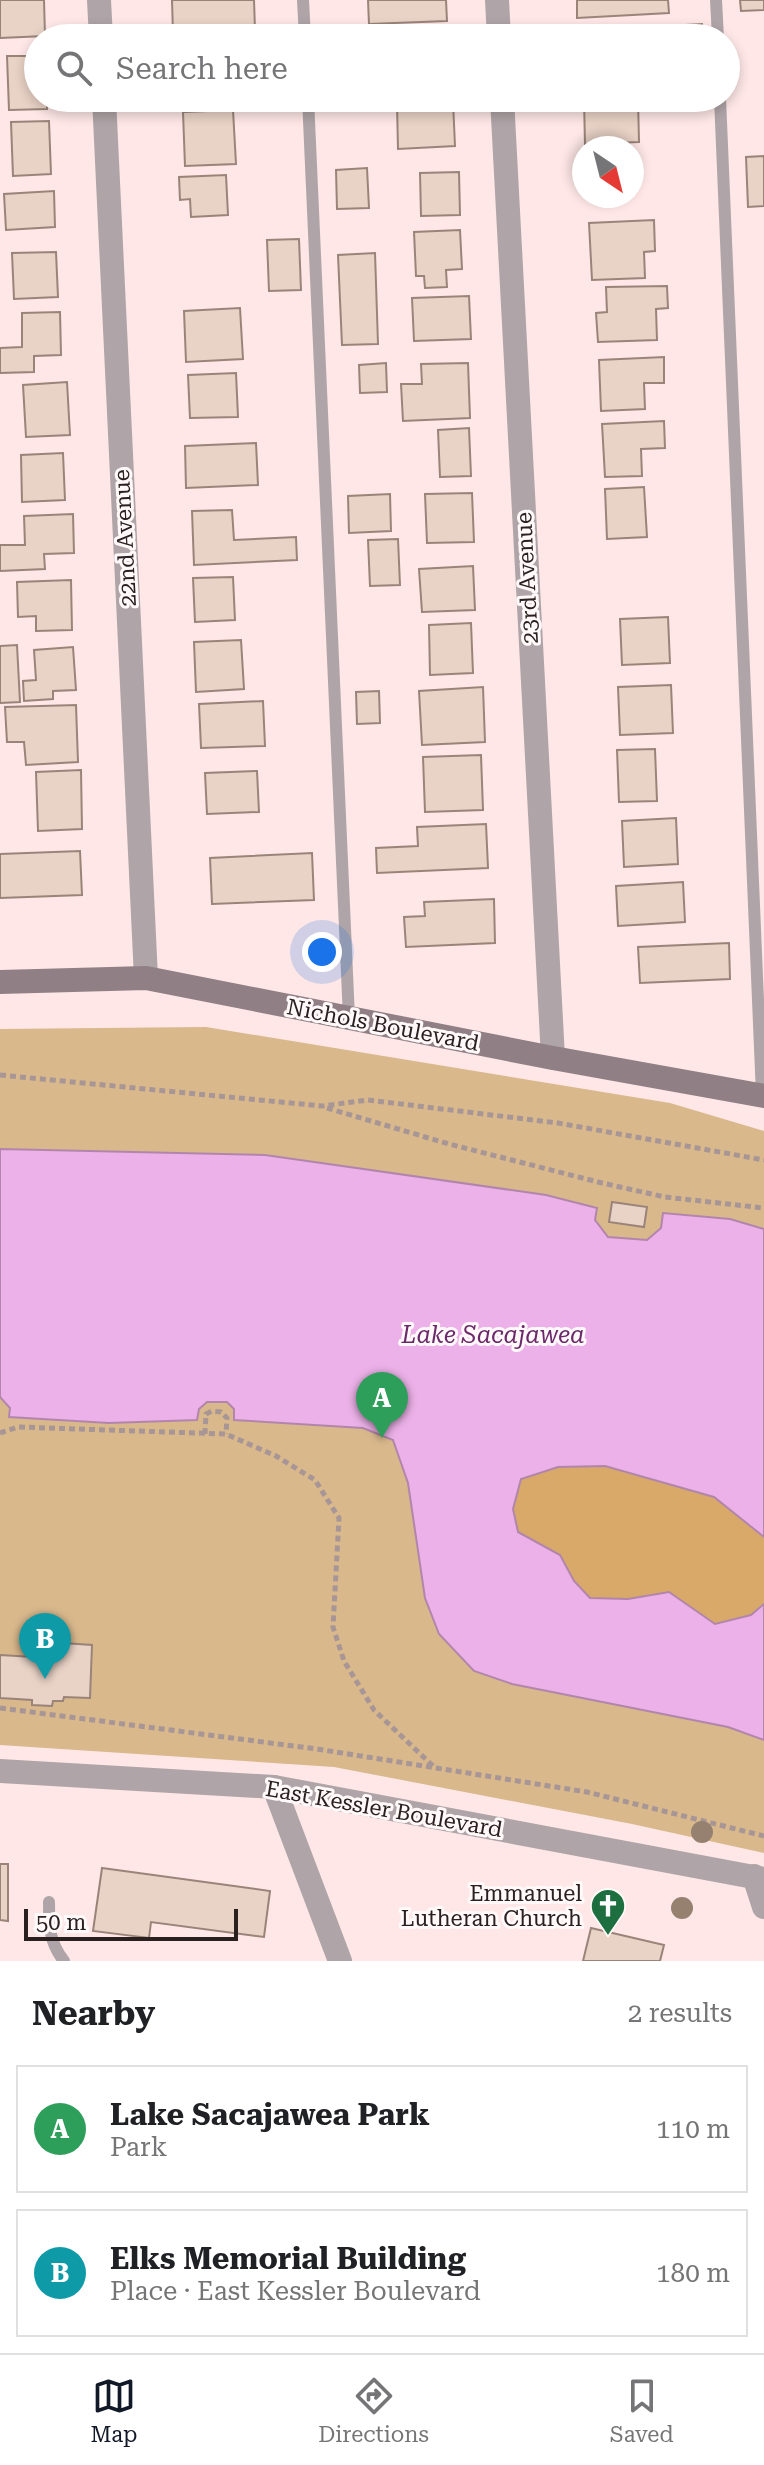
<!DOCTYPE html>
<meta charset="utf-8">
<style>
:root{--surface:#fff;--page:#f6f6f6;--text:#202124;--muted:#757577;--line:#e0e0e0;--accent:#111827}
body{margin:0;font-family:"Roboto Serif",serif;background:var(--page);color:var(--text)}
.compass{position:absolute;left:572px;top:136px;width:72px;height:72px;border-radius:50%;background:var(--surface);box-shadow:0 4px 12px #0003;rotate:145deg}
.scale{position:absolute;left:24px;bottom:20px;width:214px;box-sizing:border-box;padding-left:8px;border:4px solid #2a2020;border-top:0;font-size:22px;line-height:28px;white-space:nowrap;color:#2a2020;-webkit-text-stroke:6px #fff9f9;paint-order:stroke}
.you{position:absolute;left:322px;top:952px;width:28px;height:28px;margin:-20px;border:6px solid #fff;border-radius:50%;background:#1a73e8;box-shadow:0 0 0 12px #1a73e833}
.badge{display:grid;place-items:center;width:52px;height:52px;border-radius:50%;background:var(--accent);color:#fff;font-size:26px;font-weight:700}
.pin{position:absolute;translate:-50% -66px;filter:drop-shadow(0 2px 4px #0008)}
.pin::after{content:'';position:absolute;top:42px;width:28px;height:24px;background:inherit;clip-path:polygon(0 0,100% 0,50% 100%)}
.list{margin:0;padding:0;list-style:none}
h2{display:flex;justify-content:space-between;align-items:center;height:104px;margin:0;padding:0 32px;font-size:34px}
h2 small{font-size:26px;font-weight:400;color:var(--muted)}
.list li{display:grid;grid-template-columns:52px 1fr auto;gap:24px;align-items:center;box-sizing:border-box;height:128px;margin:0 16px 16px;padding:0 16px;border:2px solid var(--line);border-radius:0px}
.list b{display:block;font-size:30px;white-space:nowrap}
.list p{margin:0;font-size:26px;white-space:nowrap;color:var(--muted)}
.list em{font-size:26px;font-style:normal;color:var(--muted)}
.icon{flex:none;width:44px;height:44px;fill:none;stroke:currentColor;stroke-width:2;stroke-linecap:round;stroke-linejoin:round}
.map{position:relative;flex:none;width:764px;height:1961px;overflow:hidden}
.search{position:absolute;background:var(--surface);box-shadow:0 4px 12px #0003;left:24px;right:24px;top:24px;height:88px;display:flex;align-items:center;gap:20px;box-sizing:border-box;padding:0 28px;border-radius:44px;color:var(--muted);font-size:30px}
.sheet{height:392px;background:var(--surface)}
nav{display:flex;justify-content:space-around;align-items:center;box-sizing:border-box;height:112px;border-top:2px solid var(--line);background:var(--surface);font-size:22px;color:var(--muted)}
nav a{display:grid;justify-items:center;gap:4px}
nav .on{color:var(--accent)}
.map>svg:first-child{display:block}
.green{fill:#d9b88c}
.forest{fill:#d8a968}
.water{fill:#ecb1e8;stroke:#b286ac;stroke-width:2}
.building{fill:#e9d2c6;stroke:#9a847a;stroke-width:2}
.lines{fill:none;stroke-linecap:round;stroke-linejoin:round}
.path{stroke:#a89696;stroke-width:5;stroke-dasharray:6 4;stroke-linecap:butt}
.service{stroke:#afa4a7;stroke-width:12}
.minor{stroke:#afa4a7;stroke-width:24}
.tertiary{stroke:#afa4a7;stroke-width:24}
.secondary{stroke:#908086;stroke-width:24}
.tree{fill:#968070}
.labels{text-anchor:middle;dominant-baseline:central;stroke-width:6;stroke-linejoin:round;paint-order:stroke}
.street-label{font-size:22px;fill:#2a2020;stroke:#fff9f9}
.poi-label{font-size:22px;fill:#2a2020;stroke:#fff9f9;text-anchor:end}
.water-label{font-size:24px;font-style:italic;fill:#6b286a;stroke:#fff9f9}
</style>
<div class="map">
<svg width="764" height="1961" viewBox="0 0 764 1961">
<rect width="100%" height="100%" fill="#fee7e6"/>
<path class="green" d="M206,1027L670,1103L764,1131V1853L632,1824L334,1767L0,1745V1029Z"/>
<path class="forest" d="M605,1466L714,1497L764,1537V1604L751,1615L715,1624L669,1592L628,1599L590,1598L574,1581L560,1555L518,1532L513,1509L521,1479L558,1467Z"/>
<path class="water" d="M0,1149L265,1155L546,1195L597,1208L595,1220L608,1237L647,1240L661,1228L663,1213L730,1219L764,1229V1537L714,1497L605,1466L558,1467L521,1479L513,1509L518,1532L560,1555L574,1581L590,1598L628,1599L669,1592L715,1624L751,1615L764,1604V1740L728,1727L512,1684L474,1671L439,1634L425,1598L408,1483L393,1440L363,1428L234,1420V1409L227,1402H207L199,1409L197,1420L109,1423L9,1417L10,1408L0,1397Z"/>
<g class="building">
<path d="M0,0H44L45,36L0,38Z"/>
<path d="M172,0H254L255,30L173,34Z"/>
<path d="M368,0H446L447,21L369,24Z"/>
<path d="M577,0H668L669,13L577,18Z"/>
<path d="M740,0H764V10L741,11Z"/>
<path d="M702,24L703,38H668V26Z"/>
<path d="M638,25V38H579V28Z"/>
<path d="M450,35V38H398Z"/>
<path d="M7,56H38V98H47V109L9,110Z"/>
<path d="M638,98L639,142L585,144L584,100Z"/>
<path d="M453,102L455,146L398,149L397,104Z"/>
<path d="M233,110L236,164L185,166L183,112Z"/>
<path d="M49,121L51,174L13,176L11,122Z"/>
<path d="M764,156V206L748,207L746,157Z"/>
<path d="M367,168L369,208L337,209L336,170Z"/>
<path d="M459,172L460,215L421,216L420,173Z"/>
<path d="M226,175L228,215L191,217L190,199L180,200L179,177Z"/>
<path d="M54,191L55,227L6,230L4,194Z"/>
<path d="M654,220L655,251L644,252L645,278L592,280L589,223Z"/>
<path d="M460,230L462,269L446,270L447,287L425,288L424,276H416L414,232Z"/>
<path d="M299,239L301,290L269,291L267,240Z"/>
<path d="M56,252L58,297L14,299L12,253Z"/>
<path d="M375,253L378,344L342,345L338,255Z"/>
<path d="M667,286L668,308L656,309L657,340L598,342L596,313L607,312L606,287Z"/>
<path d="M469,296L471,339L414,341L412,298Z"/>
<path d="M240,308L243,359L186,362L184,311Z"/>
<path d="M60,312L61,355L34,356V372L0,373V348L22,347V313Z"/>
<path d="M664,357V383H644L645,409L601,411L599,360Z"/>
<path d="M386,363L387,392L360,393L359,365Z"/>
<path d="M468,363L470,418L403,421L401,384H422L421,364Z"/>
<path d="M236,373L238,417L190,418L188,375Z"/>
<path d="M67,382L70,435L26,437L23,385Z"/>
<path d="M664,421L665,448L641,449L642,476L605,477L602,424Z"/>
<path d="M469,428L471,476L440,477L438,430Z"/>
<path d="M256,443L258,485L186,488L185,446Z"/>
<path d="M63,453L65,500L22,502L21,455Z"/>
<path d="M644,487L647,537L607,539L605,489Z"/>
<path d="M472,493L474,542L427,543L425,494Z"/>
<path d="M390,494L391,531L349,533L348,496Z"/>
<path d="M232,510L234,540L296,537L297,560L194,565L192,511Z"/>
<path d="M73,514L74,553L44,554L45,569L0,571V545H25L24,516Z"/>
<path d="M398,539L400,585L370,586L368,540Z"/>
<path d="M473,566L475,610L422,612L419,569Z"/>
<path d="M233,577L235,620L195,622L193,578Z"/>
<path d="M71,580L72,630L36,631V616L18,617L17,582Z"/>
<path d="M668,617L670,663L622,665L620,619Z"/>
<path d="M471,623L473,673L430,675L429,625Z"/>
<path d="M241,640L244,689L196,692L194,642Z"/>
<path d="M17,645L20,702L0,703V646Z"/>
<path d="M73,647L76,690L53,691V699L24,701L23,681L36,680L34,650Z"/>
<path d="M671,685L673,733L620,735L618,687Z"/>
<path d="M483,687L485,742L422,745L419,691Z"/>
<path d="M379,691L380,723L357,724L356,692Z"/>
<path d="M263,701L265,746L201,748L199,704Z"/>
<path d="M76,705L78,762L26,765L24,742H7L5,707Z"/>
<path d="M655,749L657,801L619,802L617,750Z"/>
<path d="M481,755L483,810L425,812L423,757Z"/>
<path d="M81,770L82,829L38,831L36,772Z"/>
<path d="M257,771L259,812L207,814L205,773Z"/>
<path d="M676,818L678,864L624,867L622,821Z"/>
<path d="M486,824L488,868L377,873L376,848L418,846L417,827Z"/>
<path d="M80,851L82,895L0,898V854Z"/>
<path d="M312,853L314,900L212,904L210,858Z"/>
<path d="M683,882L685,922L618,926L616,886Z"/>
<path d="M494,899L495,943L406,947L404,917L425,916L424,902Z"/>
<path d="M729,943L730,979L640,983L638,947Z"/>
<path d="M612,1202L647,1207L644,1227L609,1222Z"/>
<path d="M63,1643L92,1645L90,1698L64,1697L63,1701H53L52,1706L32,1705V1700L0,1698V1655L50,1658L51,1652H63Z"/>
<path d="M0,1864H8V1921L0,1920Z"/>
<path d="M102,1868L270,1891L264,1937L151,1922L149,1938L93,1931Z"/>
<path d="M591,1928L664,1945L660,1961H583Z"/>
</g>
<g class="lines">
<g class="path">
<path d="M0,1075L322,1106L368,1100L558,1123L764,1160"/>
<path d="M327,1108L449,1144L602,1183L665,1197L764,1208"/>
<path d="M0,1433L18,1427L226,1434L276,1456L315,1480L339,1518L333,1627L344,1661L374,1710L434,1767"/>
<path d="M205,1434L206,1414L212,1411L221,1412L227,1418L226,1434"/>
<path d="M0,1708L317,1749L587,1792L764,1836"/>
</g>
<g class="service">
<path d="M303,0L305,38"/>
<path d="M716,0L718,38"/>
<path d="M308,98L349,1018"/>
<path d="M720,98L762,1095"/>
<path d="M49,1902C49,1926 49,1942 64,1961"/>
</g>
<g class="minor">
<path d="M99,0L101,38"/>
<path d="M497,0L499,38"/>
<path d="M104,98L146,978"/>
<path d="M502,98L553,1058"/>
<path d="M274,1787L340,1961"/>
<path d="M754,1876L764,1907"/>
</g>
<path class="tertiary" d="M0,1771L274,1787L764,1879"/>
<path class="secondary" d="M0,982L146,978L553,1058L764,1096"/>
</g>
<g class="tree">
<circle cx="702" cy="1832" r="11"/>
<circle cx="682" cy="1908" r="11"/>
</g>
<defs>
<symbol id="church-pin" viewBox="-11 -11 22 30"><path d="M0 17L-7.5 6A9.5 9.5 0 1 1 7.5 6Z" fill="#1e6f40" stroke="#fff9f9"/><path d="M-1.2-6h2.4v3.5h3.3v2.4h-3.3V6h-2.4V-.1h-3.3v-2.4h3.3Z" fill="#fff"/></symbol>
</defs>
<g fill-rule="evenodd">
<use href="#church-pin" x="588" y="1886" width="40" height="54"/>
</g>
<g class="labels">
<g class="street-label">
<text transform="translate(125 538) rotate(-93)">22nd Avenue</text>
<text transform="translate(527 578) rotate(-93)">23rd Avenue</text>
<text transform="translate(383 1025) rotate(11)">Nichols Boulevard</text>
<text transform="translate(384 1809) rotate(10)">East Kessler Boulevard</text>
</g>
<g class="poi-label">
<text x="582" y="1893">Emmanuel<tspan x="582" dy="25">Lutheran Church</tspan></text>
</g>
<g class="water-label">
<text x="493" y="1335">Lake Sacajawea</text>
</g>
</g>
</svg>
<svg class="compass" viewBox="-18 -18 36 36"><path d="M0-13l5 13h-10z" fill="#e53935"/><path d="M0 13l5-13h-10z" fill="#757577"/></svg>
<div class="scale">50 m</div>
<div class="you"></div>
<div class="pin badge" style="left:382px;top:1438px;background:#2e9e5b">A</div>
<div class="pin badge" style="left:45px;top:1679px;background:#0f9aa8">B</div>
<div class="search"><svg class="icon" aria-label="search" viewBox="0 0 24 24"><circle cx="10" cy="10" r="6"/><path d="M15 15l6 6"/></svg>Search here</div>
</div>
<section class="sheet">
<h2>Nearby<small>2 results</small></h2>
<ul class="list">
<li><span class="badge" style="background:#2e9e5b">A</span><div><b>Lake Sacajawea Park</b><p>Park</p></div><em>110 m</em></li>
<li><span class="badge" style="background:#0f9aa8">B</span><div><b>Elks Memorial Building</b><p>Place · East Kessler Boulevard</p></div><em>180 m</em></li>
</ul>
</section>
<nav>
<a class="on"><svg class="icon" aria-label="map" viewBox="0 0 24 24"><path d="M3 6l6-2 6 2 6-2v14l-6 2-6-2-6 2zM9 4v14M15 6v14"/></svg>Map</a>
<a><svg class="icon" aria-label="directions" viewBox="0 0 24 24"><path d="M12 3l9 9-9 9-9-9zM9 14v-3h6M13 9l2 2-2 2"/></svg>Directions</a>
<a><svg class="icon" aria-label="saved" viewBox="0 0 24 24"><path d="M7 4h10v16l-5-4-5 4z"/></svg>Saved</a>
</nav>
